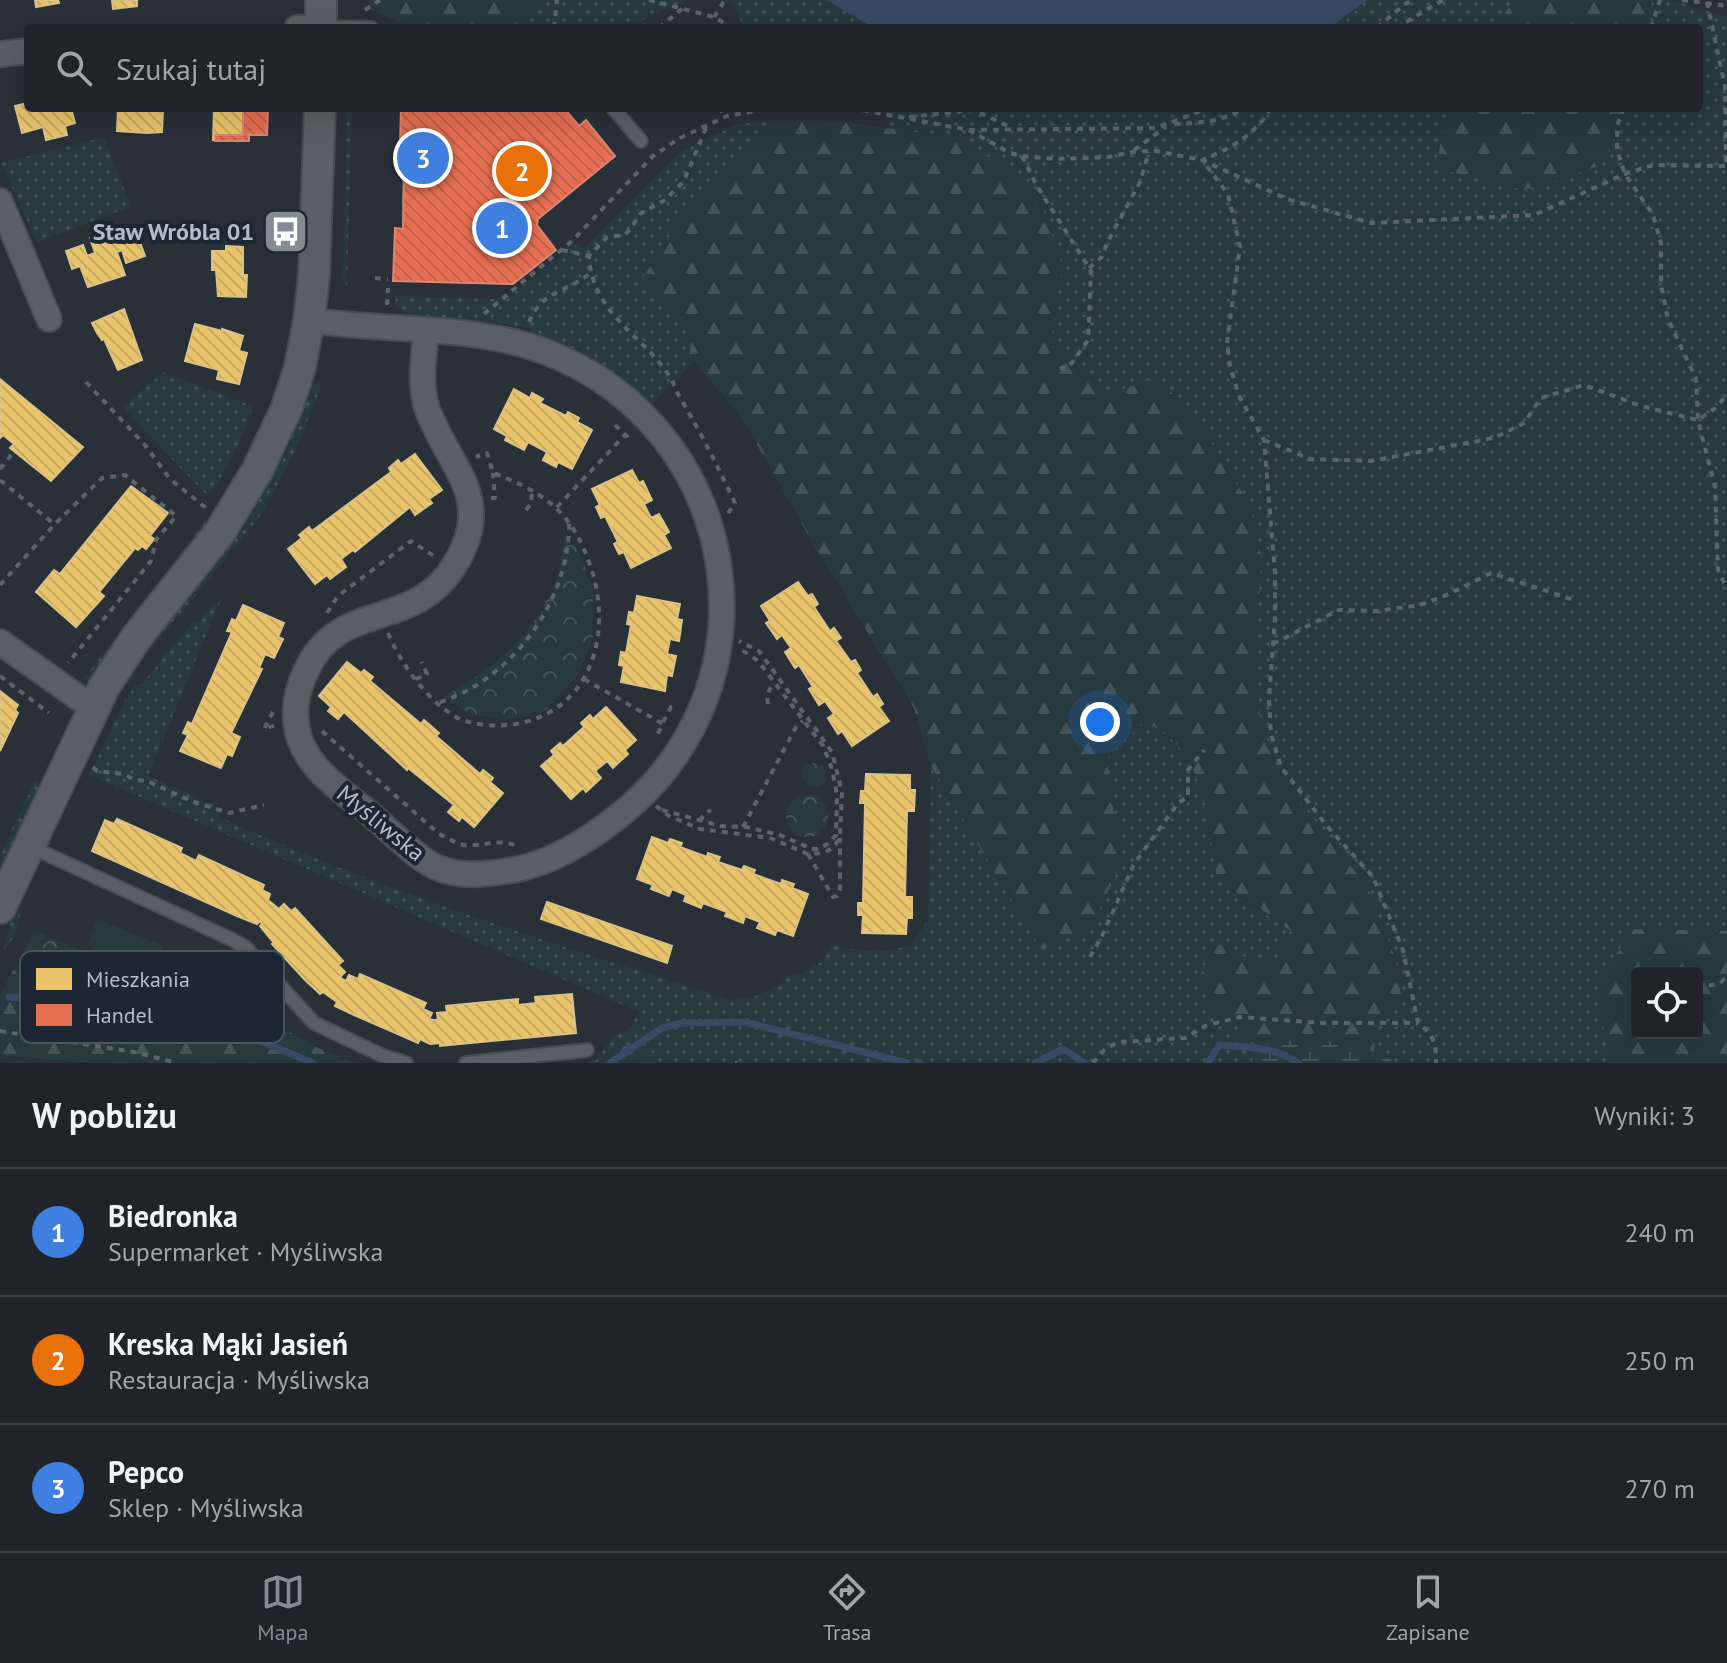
<!DOCTYPE html>
<html lang="pl">
<meta charset="utf-8">
<style>
:root{--surface:#20242a;--page:#282c32;--text:#f1f3f6;--muted:#a2a4a8;--line:#3d4147;--accent:#848b96}
body{margin:0;font-family:"PT Sans",sans-serif;background:var(--page);color:var(--text)}
.controls{position:absolute;right:24px;bottom:24px;display:grid;overflow:hidden;border-radius:8px;box-shadow:0 8px 32px #0002}
.controls button{width:72px;height:72px;display:grid;place-items:center;padding:0;border:0;border-bottom:2px solid var(--line);background:var(--surface);color:var(--text);font:40px sans-serif}
.you{position:absolute;left:1100px;top:722px;width:28px;height:28px;margin:-20px;border:6px solid #fff;border-radius:50%;background:#1a73e8;box-shadow:0 0 0 12px #1a73e833}
.badge{display:grid;place-items:center;width:52px;height:52px;border-radius:50%;background:var(--accent);color:#fff;font-size:26px;font-weight:700}
.pin{position:absolute;translate:-50% -50%;border:4px solid #fff;box-shadow:0 2px 8px #0006}
.list{margin:0;padding:0;list-style:none}
h2{display:flex;justify-content:space-between;align-items:center;height:104px;margin:0;padding:0 32px;font-size:34px}
h2 small{font-size:26px;font-weight:400;color:var(--muted)}
.list li{display:grid;grid-template-columns:52px 1fr auto;gap:24px;align-items:center;box-sizing:border-box;height:128px;padding:0 32px;border-top:2px solid var(--line)}
.list b{display:block;font-size:30px;white-space:nowrap}
.list p{margin:0;font-size:26px;white-space:nowrap;color:var(--muted)}
.list em{font-size:26px;font-style:normal;color:var(--muted)}
.icon{flex:none;width:44px;height:44px;fill:none;stroke:currentColor;stroke-width:2;stroke-linecap:round;stroke-linejoin:round}
.map{position:relative;flex:none;width:1727px;height:1063px;overflow:hidden}
.search{position:absolute;background:var(--surface);box-shadow:0 8px 32px #0002;left:24px;right:24px;top:24px;height:88px;display:flex;align-items:center;gap:20px;box-sizing:border-box;padding:0 28px;border-radius:8px;color:var(--muted);font-size:30px}
.sheet{height:488px;background:var(--surface)}
nav{display:flex;justify-content:space-around;align-items:center;box-sizing:border-box;height:112px;border-top:2px solid var(--line);background:var(--surface);font-size:22px;color:var(--muted)}
nav a{display:grid;justify-items:center;gap:4px}
nav .on{color:var(--accent)}
.map>svg:first-child{display:block}
.grass{fill:url(#grass-dots)}
.forest{fill:url(#forest-firs);fill-rule:evenodd}
.wetland{fill:url(#wetland-marsh)}
.park{fill:url(#park-crowns)}
.garden{fill:#273a3e}
.water{fill:#384963}
.homes{fill:url(#homes-back-hatch);stroke:#d9c286;stroke-width:2}
.shops{fill:url(#shops-back-hatch);stroke:#d88675;stroke-width:2}
.lines{fill:none;stroke-linecap:round;stroke-linejoin:round}
.stream{stroke:#384963;stroke-width:7}
.service-casing{stroke:#484c53;stroke-width:16}
.minor-casing{stroke:#484c53;stroke-width:28}
.tertiary-casing{stroke:#484c53;stroke-width:34}
.path{stroke:#5d636a;stroke-width:4;stroke-dasharray:6 6;stroke-linecap:butt}
.service{stroke:#5a5e66;stroke-width:12}
.minor{stroke:#5a5e66;stroke-width:24}
.tertiary{stroke:#5a5e66;stroke-width:30}
.labels{text-anchor:middle;dominant-baseline:central;stroke-width:8;stroke-linejoin:round;paint-order:stroke}
.poi-label{font-size:24px;font-weight:bold;fill:#b4bcc9;stroke:#1d2633;text-anchor:end}
.street-label{font-size:24px;fill:#b4bcc9;stroke:#1d2633}
.key{fill:#1d2633;stroke:#4a5360;stroke-width:2}
.key-label{font-size:22px;fill:#b4bcc9}
</style>
<div class="map">
<svg width="1727" height="1063" viewBox="0 0 1727 1063">
<defs>
<pattern id="grass-dots" width="8" height="8" patternUnits="userSpaceOnUse" patternTransform="scale(2)"><rect width="8" height="8" fill="#273a3e"/><path d="M2 2h.1M6 6h.1" fill="none" stroke="#445559" stroke-width="1.8" stroke-linecap="round"/></pattern>
<pattern id="forest-firs" width="22" height="20" patternUnits="userSpaceOnUse" patternTransform="scale(2)"><rect width="22" height="20" fill="#273a3e"/><path d="M5 1l3.5 6h-7zM16 11l3.5 6h-7z" fill="#445559"/></pattern>
<pattern id="wetland-marsh" width="20" height="14" patternUnits="userSpaceOnUse" patternTransform="scale(2)"><rect width="20" height="14" fill="#273a3e"/><path d="M1 5h8M5 5V1M11 12h8M15 12V8" fill="none" stroke="#445559"/></pattern>
<pattern id="park-crowns" width="20" height="18" patternUnits="userSpaceOnUse" patternTransform="scale(2)"><rect width="20" height="18" fill="#273a3e"/><path d="M2 6a3 3 0 1 1 6 0M12 15a3 3 0 1 1 6 0" fill="none" stroke="#445559"/></pattern>
<pattern id="homes-back-hatch" width="6" height="6" patternUnits="userSpaceOnUse" patternTransform="scale(2)"><rect width="6" height="6" fill="#e9c46a"/><path d="M-1 5l2 2M0 0l6 6M5-1l2 2" fill="none" stroke="#c5a861"/></pattern>
<pattern id="shops-back-hatch" width="6" height="6" patternUnits="userSpaceOnUse" patternTransform="scale(2)"><rect width="6" height="6" fill="#e76f51"/><path d="M-1 5l2 2M0 0l6 6M5-1l2 2" fill="none" stroke="#bb614c"/></pattern>
</defs>
<rect width="100%" height="100%" fill="#2a3038"/>
<g class="grass">
<path d="M538,0H688L637,22L568,28H514Z"/>
<path d="M721,0H826L874,28H751L741,22L735,6Z"/>
<path d="M1367,0H1513L1496,28H1289L1294,25L1335,24Z"/>
<path d="M1652,0H1672L1727,17V931L1632,930L1608,1060L1613,1063H656L658,1059C635,1048 621,1045 601,1063H586L596,1060L615,1035L627,1032L639,1012L89,775L124,702L136,684L140,686L193,622L197,624L222,597L148,776L219,807V817C383,892 558,945 731,1000L751,998L782,984L785,977L799,974L823,961L831,944C866,953 876,954 911,945L928,920L931,766L1041,949L1110,792L1107,758L1144,721C1153,726 1164,731 1171,738C1208,777 1210,829 1217,880L1290,931L1277,958L1248,959L1215,942L1242,1015L1236,1039L1351,1042L1401,995L1367,886L1280,778L1260,718L1256,659L1111,393L1052,347L1053,321L961,139L888,129L885,108H1453L1445,123L1435,168L1524,190L1618,131L1624,108H1699V28H1645Z"/>
<path d="M347,108H352L347,287L343,282Z"/>
<path d="M779,120L731,171L639,284L691,323L690,354L694,362L651,405L601,367L530,335L531,329L502,323L409,314L396,305L395,296L496,299L502,294L510,296L576,243L584,248L681,151L738,124Z"/>
<path d="M104,137L131,207L37,242L1,163Z"/>
<path d="M162,372L253,406C243,437 229,470 207,496L124,408Z"/>
<path d="M313,383L321,385C305,433 284,477 257,520L117,691L165,623L243,529L286,453Z"/>
<path d="M225,496V501L95,676L82,681Z"/>
<path d="M53,757L57,759L6,867H0V855L35,780L41,783Z"/>
<path d="M20,904L22,906C19,919 17,941 4,948L14,905Z"/>
</g>
<g class="forest">
<path d="M369,0H538L514,28H415L369,9Z"/>
<path d="M1513,0H1652L1645,28H1496Z"/>
<path d="M1453,108H1624L1618,131L1598,166L1563,179L1524,190L1435,168L1445,123Z"/>
<path d="M779,120L838,121L961,139L1006,169L1043,210L1063,266L1053,321L1052,347L1110,393L1157,378L1191,411L1249,503L1261,555L1256,659L1260,718L1280,778L1367,886L1395,958L1401,995L1376,1017L1374,1052L1351,1042L1235,1039L1242,1015L1210,1017L1201,973L1215,942L1248,959L1277,958L1290,931L1264,911L1217,880C1210,829 1208,777 1171,738C1164,731 1153,727 1144,721L1107,758L1110,792L1122,850L1115,877L1089,930L1041,949L931,766L914,708L815,547L742,418L694,362L690,354L691,323L639,284L675,227Z"/>
<path d="M1632,929L1727,931V1063H1613L1608,1060L1598,984ZM1637,973H1697V1033H1637Z"/>
<path d="M13,970L122,983L223,1003L264,1018L316,1047L355,1063H91L0,1055V995Z"/>
<path d="M644,1045L658,1059L656,1063H601L624,1046L636,1048Z"/>
</g>
<path class="wetland" d="M1270,1040L1351,1042L1398,1063H1253L1252,1060Z"/>
<g class="park">
<path d="M565,534L581,555L593,589V639L578,675L546,710L513,719L471,715L443,697C496,667 539,632 559,571C562,559 563,546 565,534Z"/>
<circle cx="814" cy="775" r="12"/>
<circle cx="807" cy="816" r="21"/>
<path d="M33,930L126,970L122,983L17,969Z"/>
</g>
<path class="garden" d="M97,919L164,946L154,973L87,946Z"/>
<path class="water" d="M826,0H1367L1335,24L1294,25L1289,28H874Z"/>
<g class="homes">
<path d="M35,0H58L59,3L36,7Z"/>
<path d="M112,0H137V6L113,9Z"/>
<path d="M28,103V108H71L75,123L65,126L67,135L46,140L43,127L22,133L15,106Z"/>
<path d="M118,108H163L162,132L147,133L117,131Z"/>
<path d="M214,108H243V135H215L213,141Z"/>
<path d="M115,228L121,243L138,237L145,256L126,263L122,250L117,252L125,275L88,287L80,266L72,269L66,251L83,245L87,256L95,253L90,238Z"/>
<path d="M226,246L243,247V275H247L246,297L218,296L216,270H212V251H226Z"/>
<path d="M124,309L142,360L118,370L104,339L102,340L97,333L92,323Z"/>
<path d="M195,324L222,331V329L243,336L239,351L247,353L239,384L217,379L219,370L185,361Z"/>
<path d="M0,379L83,447L51,481L10,448L14,444L3,435L0,438Z"/>
<path d="M514,389L530,398L532,393L543,399L540,403L566,416L568,412L579,418L577,422L592,430L572,469L558,462L556,467L543,460L547,452L528,442L524,450L505,440L507,436L494,429Z"/>
<path d="M415,454L442,490L429,499L432,503L415,515L410,507L355,552L353,550L341,559L346,567L330,579L327,575L315,584L288,549L302,538L299,535L309,527L312,531L391,472L389,468L398,460L401,464Z"/>
<path d="M632,470L639,483L643,481L652,500L644,504L651,518L659,514L669,532L664,535L671,548L631,568L624,552L619,554L614,544L618,542L605,516L601,518L596,507L600,505L592,489Z"/>
<path d="M131,486L168,513L150,536L154,539L146,549L142,546L138,550L135,548L99,592L104,596L76,627L36,592L54,570L60,574Z"/>
<path d="M798,582L808,596L812,594L818,604L814,607L830,631L834,628L841,638L836,641L851,662L855,660L861,670L857,673L873,697L877,694L883,704L879,707L889,721L852,746L842,731L838,734L828,718L834,714L825,701L819,705L809,689L813,687L799,665L795,668L785,652L791,648L782,635L777,639L766,623L770,621L761,606Z"/>
<path d="M637,596L680,604L677,619L682,620L679,641L670,639L667,654L676,656L672,676L667,675L665,691L621,682L624,666L619,665L621,652L626,653L631,625L627,624L629,612L634,613Z"/>
<path d="M243,605L284,623L278,637L283,639L274,658L265,654L259,668L262,669L231,733L240,737L232,756L227,754L221,768L180,751L188,735L183,733L188,722L192,724L232,632L227,631L232,619L236,621Z"/>
<path d="M347,662L361,673L364,670L373,677L370,681L421,724L424,720L439,733L436,736L480,774L483,770L493,778L490,782L503,793L474,827L462,817L459,821L448,812L454,805L408,768L407,770L344,712L338,719L328,711L331,707L319,696Z"/>
<path d="M0,691L18,705L15,710L18,713L0,751Z"/>
<path d="M606,707L636,740L625,750L628,754L618,763L613,768L607,761L595,771L601,778L586,792L583,788L571,799L541,766L554,755L551,751L560,743L563,746L584,727L581,723L590,715L593,719Z"/>
<path d="M866,774L910,775V790H915L914,811H907L905,897H912V918H907L906,934L862,933L863,915H858V903H863L865,803H860L861,791H865Z"/>
<path d="M117,819L182,848L180,853L196,861L199,855L264,885L262,890L270,894L268,900L279,909L284,904L291,911L295,908L343,961L338,965L345,972L340,977L342,979L346,981L349,975L358,979L360,974L426,1003L423,1009L432,1013L429,1019L433,1020H438L437,1013L447,1012L446,1006L518,999V1005L536,1003L535,997L572,994L576,1033L440,1046V1043L430,1044L420,1039L418,1043L354,1015L335,1006L337,1002L323,992L320,994L305,980L272,944L274,943L260,926L262,924L260,921L257,924L237,916L92,851L105,820L114,824Z"/>
<path d="M652,837L668,843L670,839L682,843L680,847L707,857L708,853L720,857L718,862L742,870L744,866L755,870L753,874L781,884L782,880L794,884L792,888L808,894L793,936L777,930L775,935L757,928L760,922L745,916L743,923L725,916L727,912L703,903L701,908L684,901L686,895L672,889L669,896L651,889L653,885L637,879Z"/>
<path d="M547,902L672,946L667,963L541,919Z"/>
</g>
<g class="shops">
<path d="M243,108H268L267,135H249V141H215V135H243Z"/>
<path d="M401,108H564L579,126L586,120L615,156L538,219L537,225L556,250L513,284L393,281L395,228L403,229L404,145H400Z"/>
</g>
<g class="lines">
<g class="stream">
<path d="M9,997L119,1008L218,1023L313,1063"/>
<path d="M610,1063L662,1028L682,1023L745,1022L907,1063"/>
<path d="M918,1063H920"/>
<path d="M1035,1063L1063,1049L1085,1063"/>
<path d="M1208,1063L1219,1045C1245,1047 1277,1047 1298,1063"/>
</g>
<defs>
<g id="service">
<path d="M321,27L372,28"/>
<path d="M613,108L641,141"/>
<path d="M29,846L233,940L245,947L314,1023L383,1056L406,1063"/>
<path d="M466,1063L587,1050"/>
</g>
<g id="minor">
<path d="M297,28L321,27"/>
<path d="M0,54L28,51"/>
<path d="M0,201L49,319"/>
<path d="M309,320C386,332 474,324 546,352C744,428 785,688 616,818C587,841 555,861 518,869C491,874 460,879 434,866C414,856 386,827 368,812C338,788 299,763 296,721C294,704 299,686 306,671C338,599 413,632 454,566C497,497 448,468 427,408C419,383 424,357 426,331"/>
<path d="M0,642L93,708"/>
</g>
<g id="tertiary">
<path d="M321,28V0"/>
<path d="M0,908L104,687L136,638L220,532L257,471L286,410L300,367L309,320L314,276L320,108"/>
</g>
</defs>
<use href="#service" class="service-casing"/>
<use href="#minor" class="minor-casing"/>
<use href="#tertiary" class="tertiary-casing"/>
<g class="path">
<path d="M649,0L714,17L733,28"/>
<path d="M1682,0L1727,6"/>
<path d="M1707,2L1725,87L1726,166"/>
<path d="M365,10L380,0"/>
<path d="M714,17L725,0"/>
<path d="M554,28L557,0"/>
<path d="M659,28L683,8"/>
<path d="M1377,28L1405,4L1415,0"/>
<path d="M1396,28L1443,0"/>
<path d="M1651,28L1660,0"/>
<path d="M718,108L727,116"/>
<path d="M851,108L969,130L1155,128L1209,108"/>
<path d="M1271,108C1255,135 1230,149 1202,160L1228,194L1240,247L1227,343L1230,366L1239,396L1264,440L1275,573V617L1269,700L1271,734L1281,767L1327,826L1373,877L1403,950L1418,1023C1434,1035 1436,1043 1436,1063"/>
<path d="M1624,108L1617,126V150L1625,174L1653,215L1661,243V285L1668,319L1696,379L1698,420L1715,487L1718,570L1727,589"/>
<path d="M909,117L974,110L1012,128"/>
<path d="M1174,124C1200,123 1222,122 1244,108"/>
<path d="M706,128L684,181L665,200L640,214L630,230L624,235L607,237L589,256C592,314 642,334 670,377C674,383 676,392 681,399C701,433 718,467 735,503L727,515"/>
<path d="M969,130L1010,153L1022,156L1055,159L1109,157L1132,152L1156,151L1202,160L1287,199L1371,223L1534,215L1625,174L1653,165L1727,166"/>
<path d="M1134,150L1166,127"/>
<path d="M1022,156L1037,186L1091,271L1088,340L1072,363L1060,369"/>
<path d="M562,250L589,256"/>
<path d="M1089,268L1102,257L1107,243L1140,182L1149,152"/>
<path d="M375,278L388,279"/>
<path d="M387,305L388,288"/>
<path d="M484,314L572,241L653,156L680,138L727,116L774,108"/>
<path d="M529,322C543,289 567,293 590,273"/>
<path d="M86,382L145,445L170,479L206,508"/>
<path d="M615,425L632,441"/>
<path d="M1264,440L1310,459L1371,461L1494,438L1524,423L1541,398L1584,385L1641,406L1698,420L1717,407L1727,394"/>
<path d="M0,469L13,453"/>
<path d="M0,480L54,524"/>
<path d="M491,498H495L493,473"/>
<path d="M557,507L624,436"/>
<path d="M526,510L531,504L532,489"/>
<path d="M0,585L55,524L102,478L125,475L176,516L156,540L151,561L68,663"/>
<path d="M327,613L338,596L411,541L434,556"/>
<path d="M388,633C401,663 423,695 451,714C468,726 497,727 516,724C594,710 613,630 590,565C572,512 544,492 493,473L487,453L476,457"/>
<path d="M1273,644L1339,610L1377,611L1420,605L1449,594L1491,573L1574,600"/>
<path d="M0,676L49,713"/>
<path d="M416,679L427,674L421,662"/>
<path d="M584,679L663,724L657,735"/>
<path d="M440,702C513,679 570,599 569,523"/>
<path d="M768,704L767,694L774,682"/>
<path d="M273,712L264,729L276,725"/>
<path d="M663,722L671,707H677"/>
<path d="M322,731L439,834C447,838 455,843 464,845C482,847 502,837 518,847"/>
<path d="M93,767L97,771L123,774L136,780L147,781L191,801L229,813L264,805"/>
<path d="M656,806L669,816L700,829L770,838L808,854L824,853L834,847L840,837L842,792L832,752L759,651L739,641"/>
<path d="M662,810L721,826L746,827L780,835L812,849H819L829,843L836,835L837,795L832,769L823,746L758,661L739,648"/>
<path d="M700,821L705,813L711,810"/>
<path d="M743,827L796,727L803,721"/>
<path d="M808,854L833,897L837,896L840,889V838"/>
<path d="M1090,957L1102,936L1134,864L1178,803L1188,797V770L1204,750"/>
<path d="M1697,988L1720,983L1727,976"/>
<path d="M0,1031L134,1052L177,1063"/>
<path d="M735,1063H737"/>
<path d="M1093,1063L1104,1050L1118,1042L1185,1038L1205,1026L1240,1017L1322,1023H1418"/>
</g>
<use href="#service" class="service"/>
<use href="#minor" class="minor"/>
<use href="#tertiary" class="tertiary"/>
</g>
<defs>
<symbol id="bus-square" viewBox="-11 -11 22 22"><rect x="-9" y="-9" width="18" height="18" rx="4" fill="#848b96" stroke="#1d2633"/><path d="M-5-6H5V4H4V6H2V4H-2V6H-4V4H-5ZM-3.5-4V0h7V-4ZM-3.5 1.2v1.5H-2V1.2ZM2 1.2v1.5H3.5V1.2Z" fill="#fff"/></symbol>
</defs>
<g fill-rule="evenodd">
<use href="#bus-square" x="260" y="206" width="51" height="51"/>
</g>
<g class="labels">
<g class="poi-label">
<text x="254" y="231">Staw Wróbla 01</text>
</g>
<g class="street-label">
<text transform="translate(381 823) rotate(39)">Myśliwska</text>
</g>
</g>
<rect x="20" y="951" width="264" height="92" rx="12" class="key"/>
<rect x="36" y="968" width="36" height="22" fill="#e9c46a"/>
<rect x="36" y="1004" width="36" height="22" fill="#e76f51"/>
<g class="key-label">
<text x="86" y="987">Mieszkania</text>
<text x="86" y="1023">Handel</text>
</g>
</svg>
<div class="controls">
<button><svg class="icon" aria-label="locate" viewBox="0 0 24 24"><circle cx="12" cy="12" r="6"/><path d="M12 2v4M12 18v4M2 12h4M18 12h4"/></svg></button>
</div>
<div class="you"></div>
<div class="pin badge" style="left:502px;top:228px;background:#3f7fe0">1</div>
<div class="pin badge" style="left:522px;top:171px;background:#e8710a">2</div>
<div class="pin badge" style="left:423px;top:158px;background:#3f7fe0">3</div>
<div class="search"><svg class="icon" aria-label="search" viewBox="0 0 24 24"><circle cx="10" cy="10" r="6"/><path d="M15 15l6 6"/></svg>Szukaj tutaj</div>
</div>
<section class="sheet">
<h2>W pobliżu<small>Wyniki: 3</small></h2>
<ul class="list">
<li><span class="badge" style="background:#3f7fe0">1</span><div><b>Biedronka</b><p>Supermarket · Myśliwska</p></div><em>240 m</em></li>
<li><span class="badge" style="background:#e8710a">2</span><div><b>Kreska Mąki Jasień</b><p>Restauracja · Myśliwska</p></div><em>250 m</em></li>
<li><span class="badge" style="background:#3f7fe0">3</span><div><b>Pepco</b><p>Sklep · Myśliwska</p></div><em>270 m</em></li>
</ul>
</section>
<nav>
<a class="on"><svg class="icon" aria-label="map" viewBox="0 0 24 24"><path d="M3 6l6-2 6 2 6-2v14l-6 2-6-2-6 2zM9 4v14M15 6v14"/></svg>Mapa</a>
<a><svg class="icon" aria-label="directions" viewBox="0 0 24 24"><path d="M12 3l9 9-9 9-9-9zM9 14v-3h6M13 9l2 2-2 2"/></svg>Trasa</a>
<a><svg class="icon" aria-label="saved" viewBox="0 0 24 24"><path d="M7 4h10v16l-5-4-5 4z"/></svg>Zapisane</a>
</nav>
